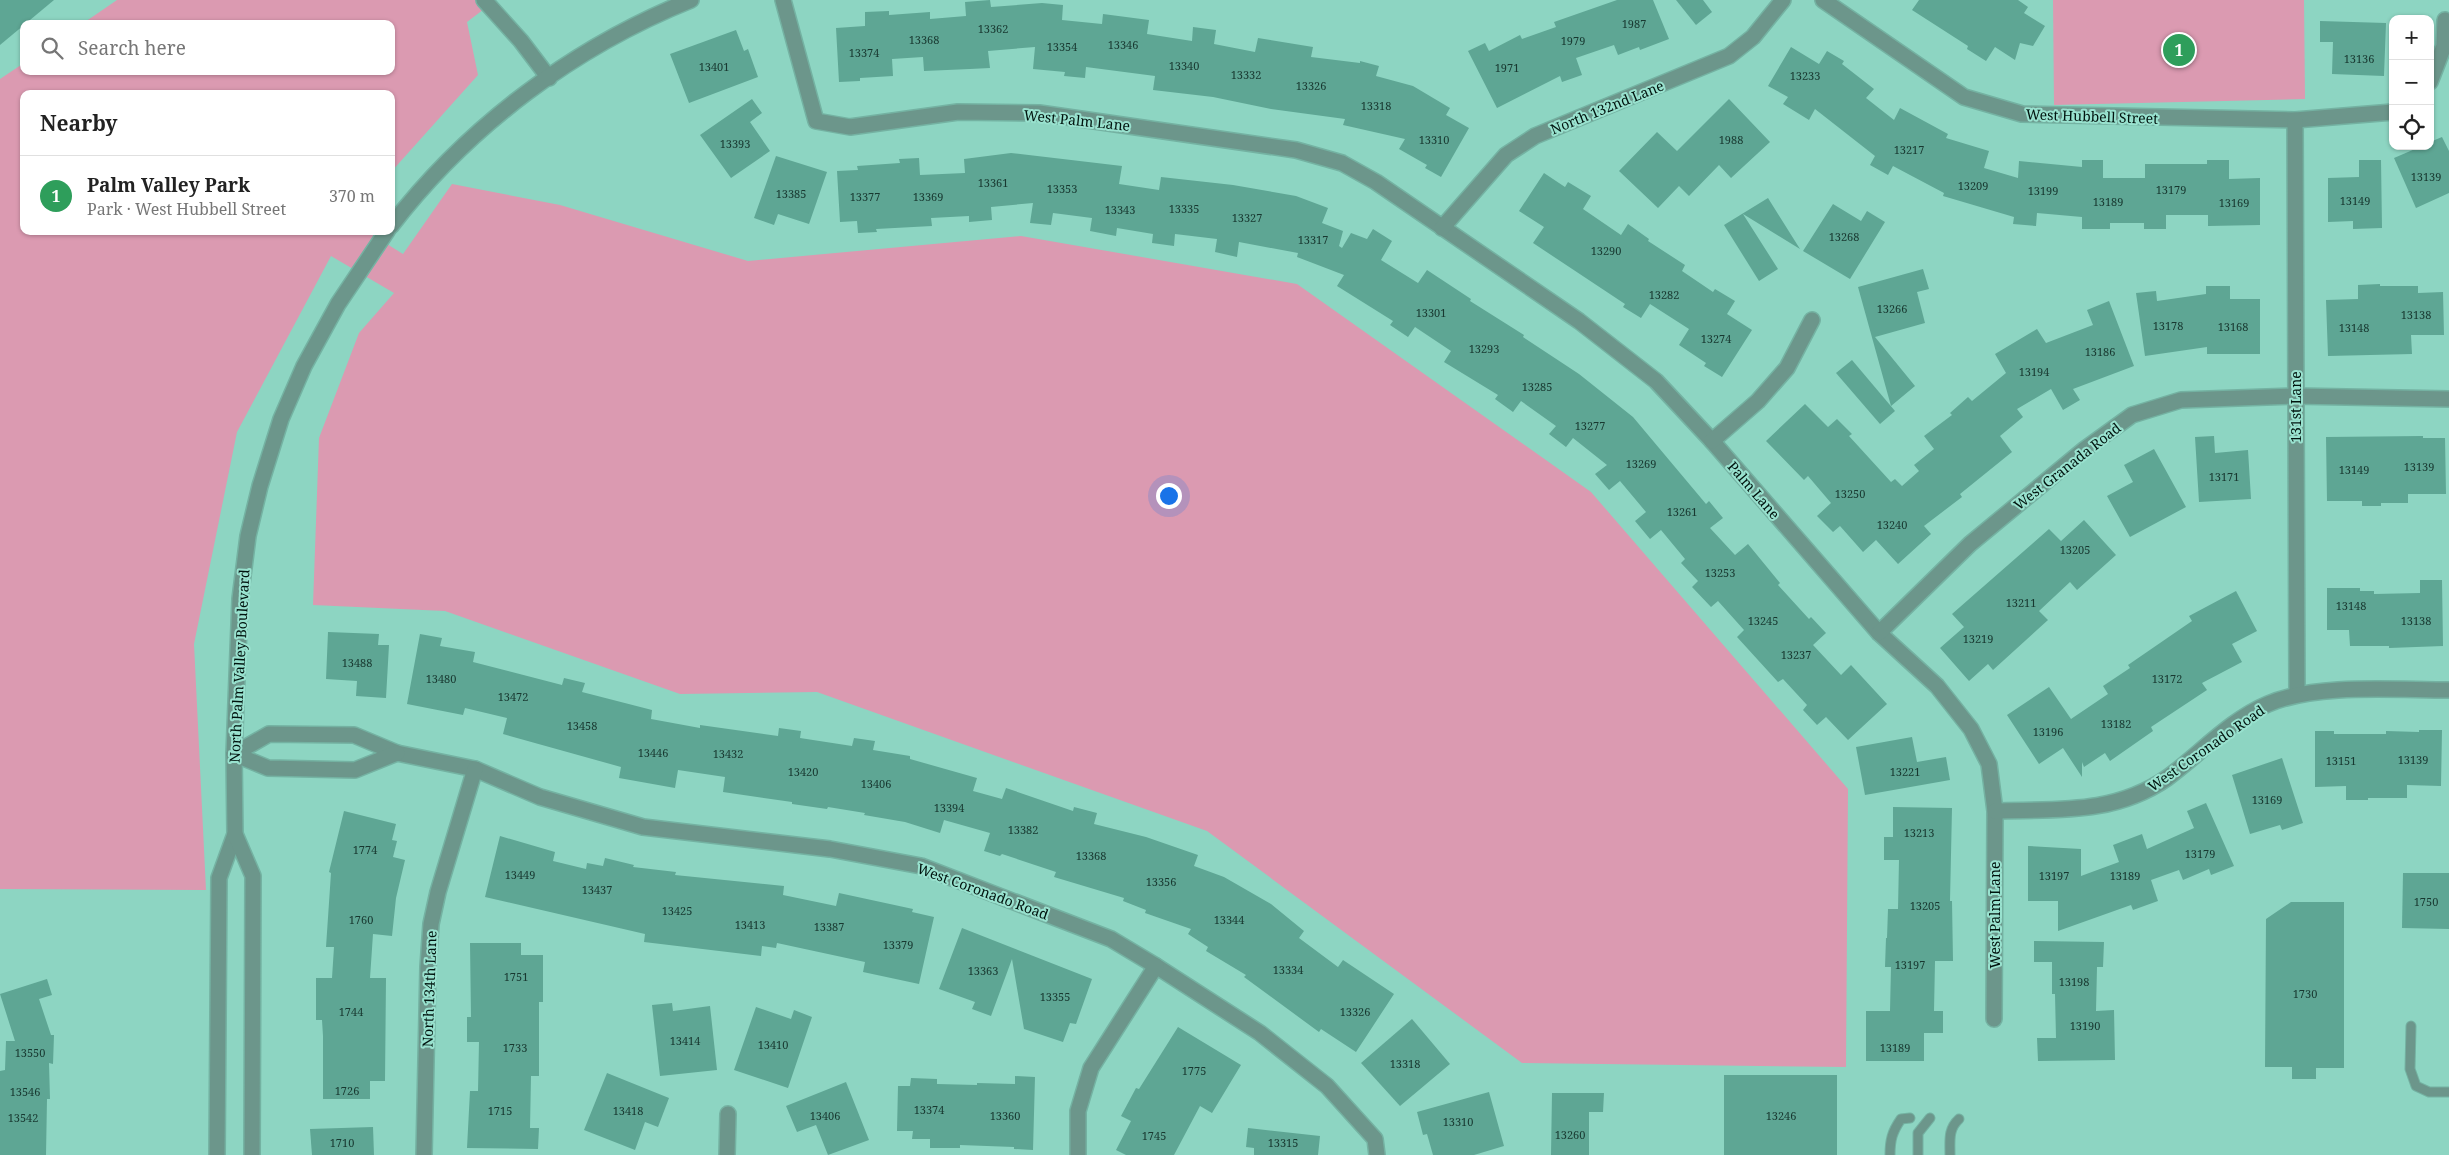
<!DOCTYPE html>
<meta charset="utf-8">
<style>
:root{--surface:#fff;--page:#f6f6f6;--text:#222;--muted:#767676;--line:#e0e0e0;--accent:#9f115c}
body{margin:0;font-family:"Noto Serif",serif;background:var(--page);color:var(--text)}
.controls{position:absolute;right:15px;top:15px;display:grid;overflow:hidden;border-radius:10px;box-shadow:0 1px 4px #0004}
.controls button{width:45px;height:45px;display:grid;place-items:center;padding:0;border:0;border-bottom:1px solid var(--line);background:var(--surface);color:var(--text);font:25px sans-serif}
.you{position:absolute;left:1168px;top:495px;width:18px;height:18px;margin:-12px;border:4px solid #fff;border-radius:50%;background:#1a73e8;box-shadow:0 0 0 8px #1a73e833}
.badge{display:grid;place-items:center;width:32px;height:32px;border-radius:50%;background:var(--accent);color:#fff;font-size:16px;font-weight:700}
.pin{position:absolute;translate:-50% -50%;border:2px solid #fff;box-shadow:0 1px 5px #0006}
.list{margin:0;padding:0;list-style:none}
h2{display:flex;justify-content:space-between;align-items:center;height:65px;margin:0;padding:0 20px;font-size:21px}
h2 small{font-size:16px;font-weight:400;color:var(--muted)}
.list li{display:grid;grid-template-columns:32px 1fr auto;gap:15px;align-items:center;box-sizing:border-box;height:80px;padding:0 20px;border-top:1px solid var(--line)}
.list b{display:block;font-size:19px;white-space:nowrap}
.list p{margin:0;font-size:16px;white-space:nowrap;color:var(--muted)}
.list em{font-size:16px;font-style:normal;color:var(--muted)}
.icon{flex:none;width:28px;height:28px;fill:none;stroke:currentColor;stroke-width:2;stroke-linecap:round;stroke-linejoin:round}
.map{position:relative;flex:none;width:2449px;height:1155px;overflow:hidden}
.search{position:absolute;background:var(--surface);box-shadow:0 1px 4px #0004;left:20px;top:20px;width:375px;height:55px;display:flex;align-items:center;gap:12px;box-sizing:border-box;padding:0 18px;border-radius:10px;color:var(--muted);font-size:19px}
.panel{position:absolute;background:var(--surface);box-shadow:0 1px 4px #0004;left:20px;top:90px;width:375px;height:145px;border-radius:10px}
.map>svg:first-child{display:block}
.green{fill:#db9ab1}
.building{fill:#5ea694}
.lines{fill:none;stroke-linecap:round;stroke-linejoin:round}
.service-casing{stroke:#74b2a2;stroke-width:11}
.minor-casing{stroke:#74b2a2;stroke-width:18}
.tertiary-casing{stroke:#74b2a2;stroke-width:18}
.service{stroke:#6c968b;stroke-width:9}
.minor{stroke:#6c968b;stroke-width:15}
.tertiary{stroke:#6c968b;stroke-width:15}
.labels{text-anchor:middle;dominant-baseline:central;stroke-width:4;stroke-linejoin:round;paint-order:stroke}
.number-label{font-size:11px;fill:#183830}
.street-label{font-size:14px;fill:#00130e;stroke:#99e2cf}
</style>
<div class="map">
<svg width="2449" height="1155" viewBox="0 0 2449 1155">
<rect width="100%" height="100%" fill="#8dd5c2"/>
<g class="green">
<path d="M117,0H496L467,22L478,75L391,172V94H24V231H366L403,254L452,184L560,205L748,261L1021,236L1297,284L1591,492L1848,789L1846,1067L1522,1063L1207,831L817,692L680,694L445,611L313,605L319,438L359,333L394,293L331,256L237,432L194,644L206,890L0,889V79L24,63V71H391V24H82Z"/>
<path d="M2053,0H2304L2305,99L2054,105Z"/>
</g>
<g class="building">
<path d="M0,0H54L0,45Z"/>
<path d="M990,0L991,7L1042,3L1063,5L1062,20L1102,24L1103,14L1149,20L1147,34L1192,41L1193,27L1216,30L1214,44L1255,52L1258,38L1313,47L1311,57L1360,63V61L1379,66L1376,76L1413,86L1450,108L1446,115L1469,128L1441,177L1425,168L1427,165L1399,149L1405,139L1343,125L1345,119L1271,109L1213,97L1153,90L1155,76L1086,67L1085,78L1064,76L1065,72L1033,69L1035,47L988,51L990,68L970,69L924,71L923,57L892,59L893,76L860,78V81L839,82L836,28L865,26V12L889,11V15L930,12V19L966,16L965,2Z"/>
<path d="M1617,0H1653L1669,39L1640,50L1639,47L1618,55L1614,45L1576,58L1582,75L1562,82L1560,76L1497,108L1468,51L1485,43L1489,51L1520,35L1522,39L1556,27L1554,22Z"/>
<path d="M1676,0H1703L1712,12L1696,25Z"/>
<path d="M1919,0H2018L2028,7L2024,13L2045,26L2033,46L2020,43L2015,60L1995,47L1986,61L1967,49L1968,46L1912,10Z"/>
<path d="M2320,21L2386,23L2384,76L2332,74L2333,42H2320Z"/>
<path d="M736,30L744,51L748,49L758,77L689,103L670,54Z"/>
<path d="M1791,47L1819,64L1827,51L1844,61L1842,64L1874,89L1866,98L1894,120L1900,108L1948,134L1946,138L1989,151L1984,168L2018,178L2019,161L2082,167V160H2103V178H2145V164H2207V160H2229V179L2260,178V225L2208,226V215H2166V229H2144V223H2110V229H2082V217L2037,213L2036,226L2013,224L2014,217L1943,196L1944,193L1893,166L1888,175L1870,165L1875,156L1815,109L1809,120L1783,104L1788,97L1768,86Z"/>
<path d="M752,99L762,113L750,122L770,151L731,178L700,135Z"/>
<path d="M1729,99L1770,142L1731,178L1719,165L1689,196L1679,186L1658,208L1619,171L1657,132L1677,151Z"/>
<path d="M2442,137L2449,151V193L2416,208L2394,158L2422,146H2430V142Z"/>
<path d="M1011,153L1122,166L1119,184L1159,190L1161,177L1233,185L1296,196L1328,208L1322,223L1343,231L1339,246L1342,248L1351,233L1367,239L1373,229L1392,241L1381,260L1418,283L1427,270L1471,299L1470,301L1524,335L1523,337L1579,374L1633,417L1706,504L1709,501L1723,518L1710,528L1735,555L1748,544L1780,583L1778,585L1809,619L1811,617L1826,633L1813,645L1841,675L1851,665L1887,704L1848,740L1826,717L1817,725L1803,710L1807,705L1783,679L1778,682L1737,637L1744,630L1718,601L1711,607L1692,587L1698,581L1681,563L1685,559L1661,530L1650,539L1635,521L1646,512L1620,481L1609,490L1595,474L1607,465L1573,438L1566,447L1549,434L1556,426L1521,401L1513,412L1495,399L1498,395L1444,362L1451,351L1415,327L1408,337L1390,325L1393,321L1337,286L1344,275L1297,257L1298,253L1239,242L1237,257L1215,252L1217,239L1175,234L1174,246L1152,243L1153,234L1117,228L1116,236L1090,231L1092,218L1053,213L1051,225L1030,223L1033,203L991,207L992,220L969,222V216L931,218L932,226L876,229L877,232L858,233L857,221L840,222L837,171L858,170L857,166L900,163L899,159L919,158L920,175L965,173L964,159Z"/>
<path d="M776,156L827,172L809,224L778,214L774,225L754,218Z"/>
<path d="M2359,160H2381L2382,228L2353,229V221L2328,222V178L2359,177Z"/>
<path d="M1544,173L1565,187L1568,182L1591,196L1583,209L1621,235L1628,224L1649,239L1648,241L1685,265L1682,271L1713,292L1715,289L1735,301L1727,314L1752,330L1722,377L1704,366L1706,363L1679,345L1689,329L1650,304L1641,318L1623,307L1625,304L1533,243L1544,227L1519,211Z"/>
<path d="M1768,198L1800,249L1743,214L1778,269L1759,281L1724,225Z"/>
<path d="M1833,204L1861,221L1867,211L1885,222L1850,279L1803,251Z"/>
<path d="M1923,269L1929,289L1917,292L1925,323L1875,337L1915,386L1891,406L1858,287Z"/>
<path d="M2380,284V286H2418V293L2443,292L2444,335H2411L2412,354L2328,356L2326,300L2358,299V285Z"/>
<path d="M2206,286H2230V299H2260V354H2207V347L2145,356L2136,293L2156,291L2157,301L2206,294Z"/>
<path d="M2109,301L2134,366L2073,389L2080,400L2063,410L2051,389L2017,409L2023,417L2000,436L2012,452L1960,494L1962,497L1924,526L1931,534L1898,564L1876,540L1863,552L1840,526L1833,532L1817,516L1831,503L1808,476L1804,480L1766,441L1805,404L1828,427L1837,419L1852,434L1849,436L1891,482L1895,479L1902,486L1919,471L1914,465L1934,449L1924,436L1952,415L1950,413L1968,397L1972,401L2006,373L1995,354L2037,329L2046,343L2093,325L2087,310Z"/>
<path d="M1852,360L1895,411L1880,424L1836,373Z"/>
<path d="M2214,436L2215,453L2248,450L2251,499L2199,502L2195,437Z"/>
<path d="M2423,436V438H2445L2446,494H2408V503H2381V506H2362V501H2327L2326,437Z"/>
<path d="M2154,449L2186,507L2130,537L2107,496L2133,482L2124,465Z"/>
<path d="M2084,520L2116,555L2077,590L2070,582L2039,611L2048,620L1993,670L1988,664L1969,681L1940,648L1964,627L1952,614L2049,529L2061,541Z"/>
<path d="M2420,580H2442L2443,646L2389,648V646H2350L2349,630H2327V588H2360V591H2374V594L2420,593Z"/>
<path d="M2236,591L2257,631L2232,644L2242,662L2202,683L2207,690L2151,727L2153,731L2110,761L2105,753L2084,767L2082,762V777L2063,748L2039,764L2007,715L2049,687L2071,719L2108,694L2103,686L2130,668L2128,665L2192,621L2189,616Z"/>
<path d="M328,632L379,634L378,645H389L386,698L356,696L357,681L326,679Z"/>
<path d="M420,634L442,638L440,646L475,652L473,662L562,685L564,678L585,683L582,692L652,710L651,719L700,728V725L778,736L779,728L801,731L800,738L852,746L854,738L875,741L873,750L910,756V759L977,778L973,791L1002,799L1006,788L1073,811L1074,807L1097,813L1094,824L1146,837L1198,855L1194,866L1224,877L1271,904L1304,931L1299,938L1338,967L1343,960L1394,994L1356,1052L1321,1029L1319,1032L1244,977L1246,975L1206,951L1208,947L1188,934L1191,929L1145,913L1146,910L1123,901L1124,898L1054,877L1056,872L1002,854L1000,856L984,851L990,833L944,820L940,833L905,822L864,815L865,813L828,807L827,809L792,804V802L723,792L725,777L678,770L675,788L619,778L621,767L503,734L507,718L465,708L463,715L407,704Z"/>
<path d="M2419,730H2442L2441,786L2407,785V798H2368V800H2346V786L2315,787V731H2334V734H2386V731L2419,732Z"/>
<path d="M1912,737L1917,762L1946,757L1950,780L1865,795L1856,747Z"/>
<path d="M2282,758L2303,823L2282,830L2280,825L2250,834L2232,775Z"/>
<path d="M2206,803L2234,866L2211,875L2209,869L2183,880L2179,870L2151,880L2158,901L2133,910L2131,905L2058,931V901H2028V846L2081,849V876L2119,862L2113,845L2142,834L2147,849L2194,828L2187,811Z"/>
<path d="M1893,807L1952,808L1950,901H1952L1953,961H1935L1934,1011H1943V1033H1924V1061H1866V1011H1890L1891,967H1885L1886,938H1887L1888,909H1898L1899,860H1884V837H1893Z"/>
<path d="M344,811L396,824L392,840L397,841L393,857L405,860L396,898L392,936L373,934L370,978H386L385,1081H370V1099H323V1036L322,1020H316V978H332L334,947H326L331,873L329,872Z"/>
<path d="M500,836L555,852L553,861L586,869L587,863L603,866L605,858L634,865L633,867L676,872L675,875L784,886L783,895L836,906L839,893L913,909L912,912L934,917L919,984L863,972L865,962L777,943L776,948L762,946L761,956L644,942L645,934L485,897Z"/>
<path d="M2403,873H2449V929L2402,928Z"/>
<path d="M2291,902H2344V1068H2316V1079H2292V1067H2265L2266,919Z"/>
<path d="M962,928L1092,979L1076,1024L1070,1023L1063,1042L1024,1029L1012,959L991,1016L972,1009L975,1002L939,989Z"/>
<path d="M2034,941L2104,942L2103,967H2097L2096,1011L2114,1010L2115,1060L2038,1061L2037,1038H2056L2055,994H2052V962H2034Z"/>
<path d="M470,943H521V955H543V1002H539V1076H531L530,1128H539L538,1149L467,1148L470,1091H478L479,1042H467V1017H471Z"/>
<path d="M47,979L52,995L39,999L51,1035H54L53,1064L49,1063L50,1099H47L46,1155H0V1071L5,1070L6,1041H15L0,994Z"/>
<path d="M672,1003L673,1011L710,1006L717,1070L660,1076L652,1005Z"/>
<path d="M756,1007L791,1019L794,1010L812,1017L788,1088L734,1070Z"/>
<path d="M1412,1019L1450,1064L1400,1106L1361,1063Z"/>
<path d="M1178,1027L1241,1065L1212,1113L1200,1106L1174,1155H1126L1116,1150L1131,1121L1121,1116L1136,1088L1139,1089Z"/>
<path d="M607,1073L669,1098L658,1127L645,1122L635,1150L584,1130Z"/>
<rect x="1724" y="1075" width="113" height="80"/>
<path d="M1015,1076L1035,1077L1033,1150L1014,1149V1147L960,1145V1148H930V1139H912L913,1131H897L898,1086H910L911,1078L937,1079V1084L977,1085V1083L1015,1084Z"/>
<path d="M846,1082L869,1140L828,1155L816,1125L797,1132L786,1106Z"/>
<path d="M1489,1092L1504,1146L1474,1155H1433L1427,1134L1423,1135L1417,1112Z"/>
<path d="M1552,1093H1604L1603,1112H1589V1155H1551Z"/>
<path d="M373,1127L374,1155H312L310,1129Z"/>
<path d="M1248,1128L1320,1136L1318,1155H1254V1148L1246,1147Z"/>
</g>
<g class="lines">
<defs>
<g id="service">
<path d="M2411,1026L2410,1069L2416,1086L2429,1092H2449"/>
<path d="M1890,1155C1890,1140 1892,1132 1901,1119L1910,1118"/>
<path d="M1918,1155V1133L1930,1118"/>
<path d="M1950,1155C1950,1140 1948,1129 1959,1119"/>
</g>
<g id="minor">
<path d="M484,0L521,41L549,78"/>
<path d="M783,0L816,121L850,127L958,112L1039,113L1296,150L1342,163L1376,182L1579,321L1656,381L1712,441L1879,633L1937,686L1971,729L1989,764L1995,811L1994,1019"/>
<path d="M1823,0L1964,97L2022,114L2295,120L2393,112"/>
<path d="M2430,82L2444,46L2445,20"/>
<path d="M2295,120L2297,694"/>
<path d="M1442,228L1506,155L1535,136L1729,56L1753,37L1783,0"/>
<path d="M1712,441L1758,401L1787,368L1812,320"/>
<path d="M1879,633L1970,544L2085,449L2132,415L2181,400L2295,396L2449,399"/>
<path d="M234,754L269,734L354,735L397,753L475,769L540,797L643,827L830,849L921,866L1111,939L1156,966L1260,1033L1327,1086L1375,1139L1377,1155"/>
<path d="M234,754L268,768L355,770L397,753"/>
<path d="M1995,811C2056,809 2114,815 2167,778C2200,754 2230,720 2268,704C2317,683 2395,690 2449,690"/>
<path d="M424,1155L428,967L431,924L438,892L475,769"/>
<path d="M727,1155L728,1114"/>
<path d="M1078,1155V1111L1091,1068L1156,966"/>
</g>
<g id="tertiary">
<path d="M391,226C468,126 574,47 691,0"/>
<path d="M217,1155L219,878L235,834"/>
<path d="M252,1155L253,876L235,834L234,754L240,599L248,536L260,486L281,419L304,366L338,304L387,231"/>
</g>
</defs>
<use href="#service" class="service-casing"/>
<use href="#minor" class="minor-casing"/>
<use href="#tertiary" class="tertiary-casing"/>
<use href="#service" class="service"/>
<use href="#minor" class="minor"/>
<use href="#tertiary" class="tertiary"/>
</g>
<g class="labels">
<g class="number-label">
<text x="1634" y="23">1987</text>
<text x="993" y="28">13362</text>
<text x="924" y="39">13368</text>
<text x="1573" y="40">1979</text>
<text x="1123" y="44">13346</text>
<text x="1062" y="46">13354</text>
<text x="864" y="52">13374</text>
<text x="2359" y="58">13136</text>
<text x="1184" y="65">13340</text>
<text x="714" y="66">13401</text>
<text x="1507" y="67">1971</text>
<text x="1246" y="74">13332</text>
<text x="1805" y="75">13233</text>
<text x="1311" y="85">13326</text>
<text x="1376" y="105">13318</text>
<text x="1434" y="139">13310</text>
<text x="1731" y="139">1988</text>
<text x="735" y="143">13393</text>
<text x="1909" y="149">13217</text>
<text x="2426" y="176">13139</text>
<text x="993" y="182">13361</text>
<text x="1973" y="185">13209</text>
<text x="1062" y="188">13353</text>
<text x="2171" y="189">13179</text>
<text x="2043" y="190">13199</text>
<text x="791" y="193">13385</text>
<text x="865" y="196">13377</text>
<text x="928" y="196">13369</text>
<text x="2355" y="200">13149</text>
<text x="2108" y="201">13189</text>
<text x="2234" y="202">13169</text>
<text x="1184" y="208">13335</text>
<text x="1120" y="209">13343</text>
<text x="1247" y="217">13327</text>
<text x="1844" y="236">13268</text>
<text x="1313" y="239">13317</text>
<text x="1606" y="250">13290</text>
<text x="1664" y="294">13282</text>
<text x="1892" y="308">13266</text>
<text x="1431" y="312">13301</text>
<text x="2416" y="314">13138</text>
<text x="2168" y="325">13178</text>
<text x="2233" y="326">13168</text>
<text x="2354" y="327">13148</text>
<text x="1716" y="338">13274</text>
<text x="1484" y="348">13293</text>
<text x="2100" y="351">13186</text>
<text x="2034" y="371">13194</text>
<text x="1537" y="386">13285</text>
<text x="1590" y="425">13277</text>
<text x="1641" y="463">13269</text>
<text x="2419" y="466">13139</text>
<text x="2354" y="469">13149</text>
<text x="2224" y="476">13171</text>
<text x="1850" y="493">13250</text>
<text x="1682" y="511">13261</text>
<text x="1892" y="524">13240</text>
<text x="2075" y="549">13205</text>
<text x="1720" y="572">13253</text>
<text x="2021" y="602">13211</text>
<text x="2351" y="605">13148</text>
<text x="1763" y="620">13245</text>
<text x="2416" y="620">13138</text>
<text x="1978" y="638">13219</text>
<text x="1796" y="654">13237</text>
<text x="357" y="662">13488</text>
<text x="441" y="678">13480</text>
<text x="2167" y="678">13172</text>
<text x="513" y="696">13472</text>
<text x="2116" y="723">13182</text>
<text x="582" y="725">13458</text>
<text x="2048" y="731">13196</text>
<text x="653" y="752">13446</text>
<text x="728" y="753">13432</text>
<text x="2413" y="759">13139</text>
<text x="2341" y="760">13151</text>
<text x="803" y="771">13420</text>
<text x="1905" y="771">13221</text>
<text x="876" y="783">13406</text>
<text x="2267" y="799">13169</text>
<text x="949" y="807">13394</text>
<text x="1023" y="829">13382</text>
<text x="1919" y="832">13213</text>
<text x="365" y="849">1774</text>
<text x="2200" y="853">13179</text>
<text x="1091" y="855">13368</text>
<text x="520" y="874">13449</text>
<text x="2054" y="875">13197</text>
<text x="2125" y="875">13189</text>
<text x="1161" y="881">13356</text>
<text x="597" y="889">13437</text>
<text x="2426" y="901">1750</text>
<text x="1925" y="905">13205</text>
<text x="677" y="910">13425</text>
<text x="361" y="919">1760</text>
<text x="1229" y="919">13344</text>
<text x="750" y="924">13413</text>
<text x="829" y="926">13387</text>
<text x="898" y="944">13379</text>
<text x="1910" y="964">13197</text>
<text x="1288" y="969">13334</text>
<text x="983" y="970">13363</text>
<text x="516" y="976">1751</text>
<text x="2074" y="981">13198</text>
<text x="2305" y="993">1730</text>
<text x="1055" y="996">13355</text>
<text x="351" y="1011">1744</text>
<text x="1355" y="1011">13326</text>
<text x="2085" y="1025">13190</text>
<text x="685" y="1040">13414</text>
<text x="773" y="1044">13410</text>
<text x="515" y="1047">1733</text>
<text x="1895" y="1047">13189</text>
<text x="30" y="1052">13550</text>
<text x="1405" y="1063">13318</text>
<text x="1194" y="1070">1775</text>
<text x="347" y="1090">1726</text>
<text x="25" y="1091">13546</text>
<text x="929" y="1109">13374</text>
<text x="500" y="1110">1715</text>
<text x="628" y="1110">13418</text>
<text x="825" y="1115">13406</text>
<text x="1005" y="1115">13360</text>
<text x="1781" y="1115">13246</text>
<text x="23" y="1117">13542</text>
<text x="1458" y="1121">13310</text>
<text x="1570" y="1134">13260</text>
<text x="1154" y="1135">1745</text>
<text x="342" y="1142">1710</text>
<text x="1283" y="1142">13315</text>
</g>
<g class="street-label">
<text transform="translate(1607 107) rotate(-22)">North 132nd Lane</text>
<text transform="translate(2092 116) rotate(2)">West Hubbell Street</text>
<text transform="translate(1077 120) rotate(6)">West Palm Lane</text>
<text transform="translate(2295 407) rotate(-90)">131st Lane</text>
<text transform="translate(2067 466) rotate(-38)">West Granada Road</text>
<text transform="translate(1754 490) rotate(49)">Palm Lane</text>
<text transform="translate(239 666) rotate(-87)">North Palm Valley Boulevard</text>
<text transform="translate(2206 748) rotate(-35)">West Coronado Road</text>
<text transform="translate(983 891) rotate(20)">West Coronado Road</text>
<text transform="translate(1994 915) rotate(-90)">West Palm Lane</text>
<text transform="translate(429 989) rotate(-88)">North 134th Lane</text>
</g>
</g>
</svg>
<div class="controls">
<button>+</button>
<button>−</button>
<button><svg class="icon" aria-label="locate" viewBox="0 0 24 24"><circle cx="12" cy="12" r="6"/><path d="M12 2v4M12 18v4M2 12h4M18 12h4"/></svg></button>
</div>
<div class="you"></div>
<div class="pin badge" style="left:2179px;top:50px;background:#2e9e5b">1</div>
<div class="search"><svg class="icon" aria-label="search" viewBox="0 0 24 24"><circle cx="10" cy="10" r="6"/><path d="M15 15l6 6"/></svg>Search here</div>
<section class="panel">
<h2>Nearby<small></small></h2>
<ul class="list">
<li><span class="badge" style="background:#2e9e5b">1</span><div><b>Palm Valley Park</b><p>Park · West Hubbell Street</p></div><em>370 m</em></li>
</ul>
</section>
</div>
